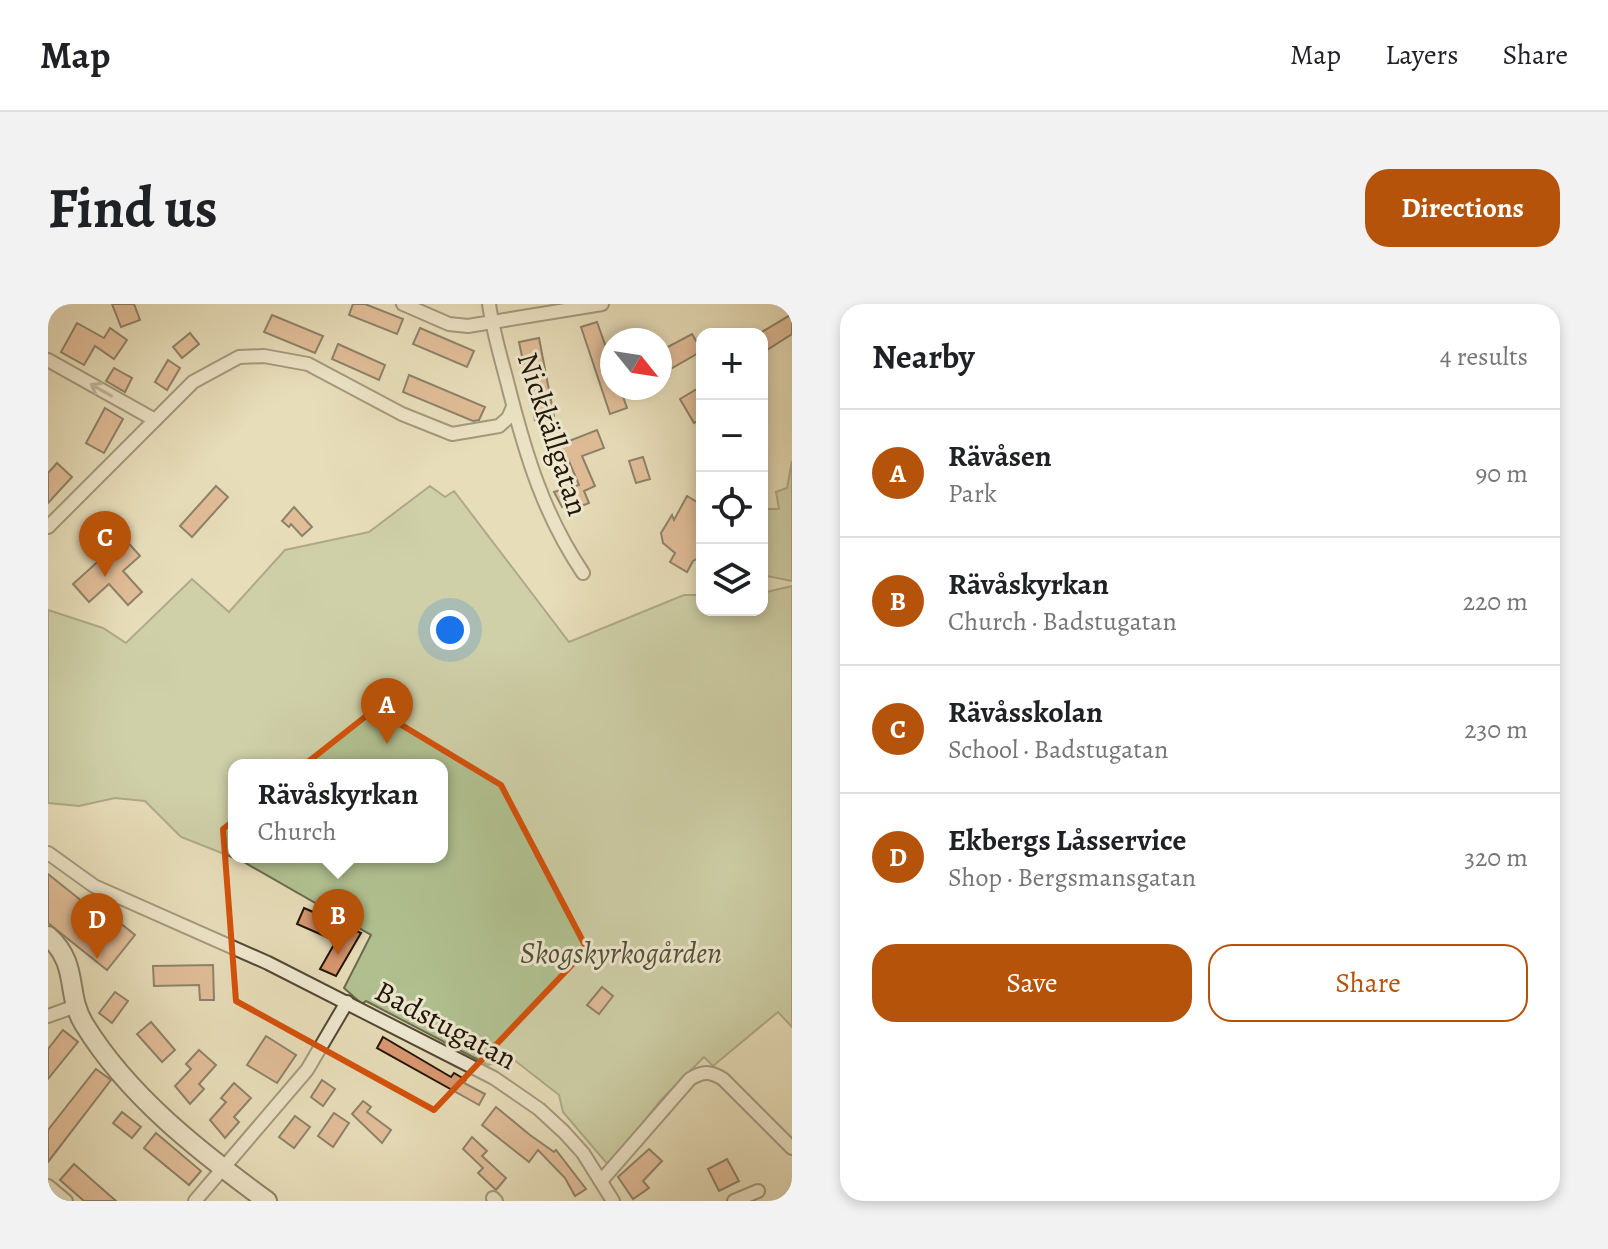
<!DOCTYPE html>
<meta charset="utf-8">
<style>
:root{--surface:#fff;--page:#f2f2f2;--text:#202124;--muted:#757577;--line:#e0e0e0;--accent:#b45309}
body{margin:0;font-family:Alegreya,serif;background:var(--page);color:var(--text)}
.controls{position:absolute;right:24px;top:24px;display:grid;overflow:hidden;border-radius:16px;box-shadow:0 4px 12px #0003}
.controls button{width:72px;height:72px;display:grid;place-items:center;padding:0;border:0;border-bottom:2px solid var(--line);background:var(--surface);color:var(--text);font:40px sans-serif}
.compass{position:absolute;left:552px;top:24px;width:72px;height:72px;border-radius:50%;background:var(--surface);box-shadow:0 4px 12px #0003;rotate:120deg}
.you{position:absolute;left:402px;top:326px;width:28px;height:28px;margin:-20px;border:6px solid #fff;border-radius:50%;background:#1a73e8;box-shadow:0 0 0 12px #1a73e833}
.badge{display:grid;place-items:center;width:52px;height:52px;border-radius:50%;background:var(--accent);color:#fff;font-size:26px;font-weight:700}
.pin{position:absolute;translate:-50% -66px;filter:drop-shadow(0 2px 4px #0008)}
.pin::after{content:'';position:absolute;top:42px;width:28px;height:24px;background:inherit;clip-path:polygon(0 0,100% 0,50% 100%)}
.popup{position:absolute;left:180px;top:455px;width:220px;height:104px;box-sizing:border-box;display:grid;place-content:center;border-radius:16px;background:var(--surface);filter:drop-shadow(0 2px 6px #0005);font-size:26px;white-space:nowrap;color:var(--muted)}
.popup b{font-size:30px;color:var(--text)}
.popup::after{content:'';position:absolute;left:50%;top:100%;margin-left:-16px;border:16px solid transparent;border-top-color:var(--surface)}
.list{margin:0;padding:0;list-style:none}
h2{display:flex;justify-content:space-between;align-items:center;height:104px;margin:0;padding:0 32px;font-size:34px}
h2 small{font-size:26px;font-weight:400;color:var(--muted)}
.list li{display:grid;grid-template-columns:52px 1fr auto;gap:24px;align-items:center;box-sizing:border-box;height:128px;padding:0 32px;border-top:2px solid var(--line)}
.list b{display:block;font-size:30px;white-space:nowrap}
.list p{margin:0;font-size:26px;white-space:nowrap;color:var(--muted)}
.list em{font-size:26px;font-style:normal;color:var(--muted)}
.actions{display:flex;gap:16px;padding:24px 32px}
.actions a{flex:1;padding:18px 0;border:2px solid var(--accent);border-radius:24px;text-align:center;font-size:28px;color:var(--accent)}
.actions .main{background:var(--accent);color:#fff}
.icon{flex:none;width:44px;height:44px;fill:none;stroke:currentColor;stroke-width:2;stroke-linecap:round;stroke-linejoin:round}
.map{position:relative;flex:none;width:744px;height:897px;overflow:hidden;border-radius:24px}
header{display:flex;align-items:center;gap:48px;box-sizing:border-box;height:112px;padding:0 40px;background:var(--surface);border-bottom:2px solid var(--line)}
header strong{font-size:38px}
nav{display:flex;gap:44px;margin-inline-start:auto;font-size:28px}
.intro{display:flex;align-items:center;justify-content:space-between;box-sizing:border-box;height:192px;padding:0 48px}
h1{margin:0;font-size:56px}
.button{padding:20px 36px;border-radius:24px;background:var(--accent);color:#fff;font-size:28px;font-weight:700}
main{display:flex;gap:48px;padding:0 48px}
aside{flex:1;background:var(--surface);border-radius:24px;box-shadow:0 4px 12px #0003}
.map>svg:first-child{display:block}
.green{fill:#b2c292;stroke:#6a6c4c;stroke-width:2;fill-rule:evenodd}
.building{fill:#d99770;stroke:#221606;stroke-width:2}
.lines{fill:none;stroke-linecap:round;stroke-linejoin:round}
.street-casing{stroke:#534833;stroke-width:16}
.secondary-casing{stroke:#221606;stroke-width:22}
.street{stroke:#efe9d2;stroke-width:12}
.secondary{stroke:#efe9d2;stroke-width:18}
.oneway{stroke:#938a76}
.marked{fill:none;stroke:#d4520b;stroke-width:6;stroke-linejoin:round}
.labels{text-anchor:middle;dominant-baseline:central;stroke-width:6;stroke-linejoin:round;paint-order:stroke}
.street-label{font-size:30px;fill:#221606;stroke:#efe9d2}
.park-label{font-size:30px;font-style:italic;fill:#545237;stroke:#efe9d2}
</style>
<header>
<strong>Map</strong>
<nav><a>Map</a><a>Layers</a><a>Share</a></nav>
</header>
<div class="intro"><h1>Find us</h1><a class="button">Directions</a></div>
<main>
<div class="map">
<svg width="744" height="897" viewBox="0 0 744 897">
<rect width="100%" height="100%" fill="#e7ddb9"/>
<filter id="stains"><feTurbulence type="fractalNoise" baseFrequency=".0025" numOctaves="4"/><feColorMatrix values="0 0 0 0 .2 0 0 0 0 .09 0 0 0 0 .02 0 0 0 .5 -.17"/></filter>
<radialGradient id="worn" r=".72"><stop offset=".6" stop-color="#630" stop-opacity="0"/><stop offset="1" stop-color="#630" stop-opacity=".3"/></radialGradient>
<g class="green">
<path d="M744,157V277L714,271V205H731L728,188L739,184Z"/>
<path d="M382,182L397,193L406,187L521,338L636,291H654V306H714V289L744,282V723L730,708L665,762L656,753L612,797L561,862L515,808L511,791L465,755L440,761L318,697L314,700L296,684L323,631L194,557L133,533L97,497L67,494L31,502L0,499V306L55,324L78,339L144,275L181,308L237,246L321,228ZM186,461H394V553H186Z"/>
</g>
<g class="building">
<path d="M64,0H86L92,16L73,23Z"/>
<path d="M305,0H317L355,15L349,30L301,11Z"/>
<path d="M744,10V30L719,46L714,28Z"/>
<path d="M224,11L275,32L267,49L216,28Z"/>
<path d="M549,18L564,60V84H572L579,104L562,110L533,23Z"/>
<path d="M29,19L56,34L62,24L79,36L66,55L47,42L36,61L13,48Z"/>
<path d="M372,24L426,47L419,63L365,40Z"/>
<path d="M142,29L151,40L134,54L125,43Z"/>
<path d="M644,30L654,47L612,71V47Z"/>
<path d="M491,34L506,112L487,116L471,38Z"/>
<path d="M290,40L337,61L331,76L284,55Z"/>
<path d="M120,56L132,64L119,86L107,78Z"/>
<path d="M66,64L84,74L77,88L58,77Z"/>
<path d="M361,71L437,103L431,116L425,117L355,88Z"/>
<path d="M654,82V114L646,119L632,95Z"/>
<path d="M57,104L75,115L56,149L38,139Z"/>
<path d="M549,126L556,144L534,152L547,182L536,187L541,199L522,207L520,200L514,203L506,188L531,181L521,157L505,164L498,146Z"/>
<path d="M595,153L602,175L588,179L581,157Z"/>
<path d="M9,159L24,173L0,199V169Z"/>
<path d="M168,182L180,193L144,233L132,222Z"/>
<path d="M639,192L654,201V252L645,257L639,268L622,258L627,249L615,239L613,229L624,211L626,216Z"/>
<path d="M246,203L264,223L254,232L243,220L241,223L234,217Z"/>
<path d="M76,234L92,252L75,267L94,288L80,301L61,280L41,298L25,280Z"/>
<path d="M0,570L45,606L50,601L87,631L59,666L0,619Z"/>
<path d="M256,604L313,629L288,672L272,665L288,637L249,620Z"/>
<path d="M165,661L166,696H152L151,681L106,682L105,662Z"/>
<path d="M554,683L565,692L551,710L539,701Z"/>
<path d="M67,688L80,697L64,719L51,709Z"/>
<path d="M103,718L127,746L114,758L89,730Z"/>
<path d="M15,726L30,738L0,775V745Z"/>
<path d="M218,732L248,751L229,779L199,761Z"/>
<path d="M335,733L403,773L406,769L418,776L416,779L437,790L431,801L329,744Z"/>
<path d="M151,746L168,761L151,780L156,785L142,800L127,782L143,765L138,760Z"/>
<path d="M48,765L63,776L0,858V826Z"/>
<path d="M274,776L287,785L275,802L263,793Z"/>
<path d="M186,779L203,794L186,813L191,818L177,834L162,816L178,798L173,794Z"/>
<path d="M315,797L323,803L319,808L343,826L334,839L304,810Z"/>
<path d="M448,803L482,831L506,848L508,846L538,885L527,892L517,874L490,846L481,858L434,821Z"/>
<path d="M74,808L93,823L84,834L65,819Z"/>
<path d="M286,809L301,819L285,843L270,832Z"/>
<path d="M247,812L262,823L246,844L231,833Z"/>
<path d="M108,829L153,867L141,881L96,844Z"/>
<path d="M424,833L439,847L434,852L458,874L448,886L430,869L435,864L415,845Z"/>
<path d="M601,845L614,857L595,877L601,884L585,895L570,873Z"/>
<path d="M679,855L691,877L671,887L660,865Z"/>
<path d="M26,860L68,897H36L12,876Z"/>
</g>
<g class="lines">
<defs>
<g id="street">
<path d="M355,0L401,20L420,22L554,0"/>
<path d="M441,0C445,29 454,57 461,85C478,152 496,211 535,269"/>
<path d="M0,56L107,116"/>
<path d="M0,223L145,78L191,53L216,52L260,60L354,110L404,130L451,122L460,114L465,103"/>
<path d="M0,549L46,582L220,659L446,774L491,805L516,828L535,849L565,897"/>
<path d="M0,712L28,702"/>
<path d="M553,877L642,775C655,767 662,767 675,775L744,844"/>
<path d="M0,882L18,897"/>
<path d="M445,894L448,897"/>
<path d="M147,897L259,766L299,698"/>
<path d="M686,897L710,887"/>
</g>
<path id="secondary" d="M0,632C32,661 17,689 36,720C80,792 152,848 219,897"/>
</defs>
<use href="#street" class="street-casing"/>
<use href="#secondary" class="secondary-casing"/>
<use href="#street" class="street"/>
<use href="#secondary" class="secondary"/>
</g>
<defs><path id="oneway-shaft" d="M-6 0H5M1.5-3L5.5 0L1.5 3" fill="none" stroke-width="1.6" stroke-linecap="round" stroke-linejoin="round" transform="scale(2)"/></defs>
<use class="oneway" href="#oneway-shaft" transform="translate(53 86) rotate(-151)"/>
<path d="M0 0H744V897H0ZM327,405L453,481L539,645L386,806L188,697L175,525Z" fill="#e7ddb9" fill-opacity=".55" fill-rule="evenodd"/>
<path class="marked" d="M327,405L453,481L539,645L386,806L188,697L175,525Z"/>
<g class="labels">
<g class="street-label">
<text transform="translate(505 130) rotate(72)">Nickkällgatan</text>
<text transform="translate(398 721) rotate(28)">Badstugatan</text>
</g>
<g class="park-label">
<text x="573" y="649">Skogskyrkogården</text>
</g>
</g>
<rect width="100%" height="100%" filter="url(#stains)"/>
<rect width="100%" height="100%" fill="url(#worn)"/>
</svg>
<div class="controls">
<button>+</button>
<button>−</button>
<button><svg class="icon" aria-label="locate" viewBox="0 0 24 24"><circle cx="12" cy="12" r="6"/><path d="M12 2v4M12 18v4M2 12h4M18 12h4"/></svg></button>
<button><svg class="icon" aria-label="layers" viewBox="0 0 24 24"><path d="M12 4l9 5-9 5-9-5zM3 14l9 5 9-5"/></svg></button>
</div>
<svg class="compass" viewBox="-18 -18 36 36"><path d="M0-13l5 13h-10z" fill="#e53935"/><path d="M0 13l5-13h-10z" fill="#757577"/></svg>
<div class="you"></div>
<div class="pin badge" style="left:339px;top:440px">A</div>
<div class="pin badge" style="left:290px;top:651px">B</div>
<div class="popup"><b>Rävåskyrkan</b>Church</div>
<div class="pin badge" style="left:57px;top:273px">C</div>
<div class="pin badge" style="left:49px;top:655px">D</div>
</div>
<aside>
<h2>Nearby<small>4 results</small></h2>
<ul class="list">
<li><span class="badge">A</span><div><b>Rävåsen</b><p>Park</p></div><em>90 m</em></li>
<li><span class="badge">B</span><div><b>Rävåskyrkan</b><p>Church · Badstugatan</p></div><em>220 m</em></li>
<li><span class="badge">C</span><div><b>Rävåsskolan</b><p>School · Badstugatan</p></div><em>230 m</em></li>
<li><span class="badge">D</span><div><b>Ekbergs Låsservice</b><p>Shop · Bergsmansgatan</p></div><em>320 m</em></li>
</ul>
<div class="actions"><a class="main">Save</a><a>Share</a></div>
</aside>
</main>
